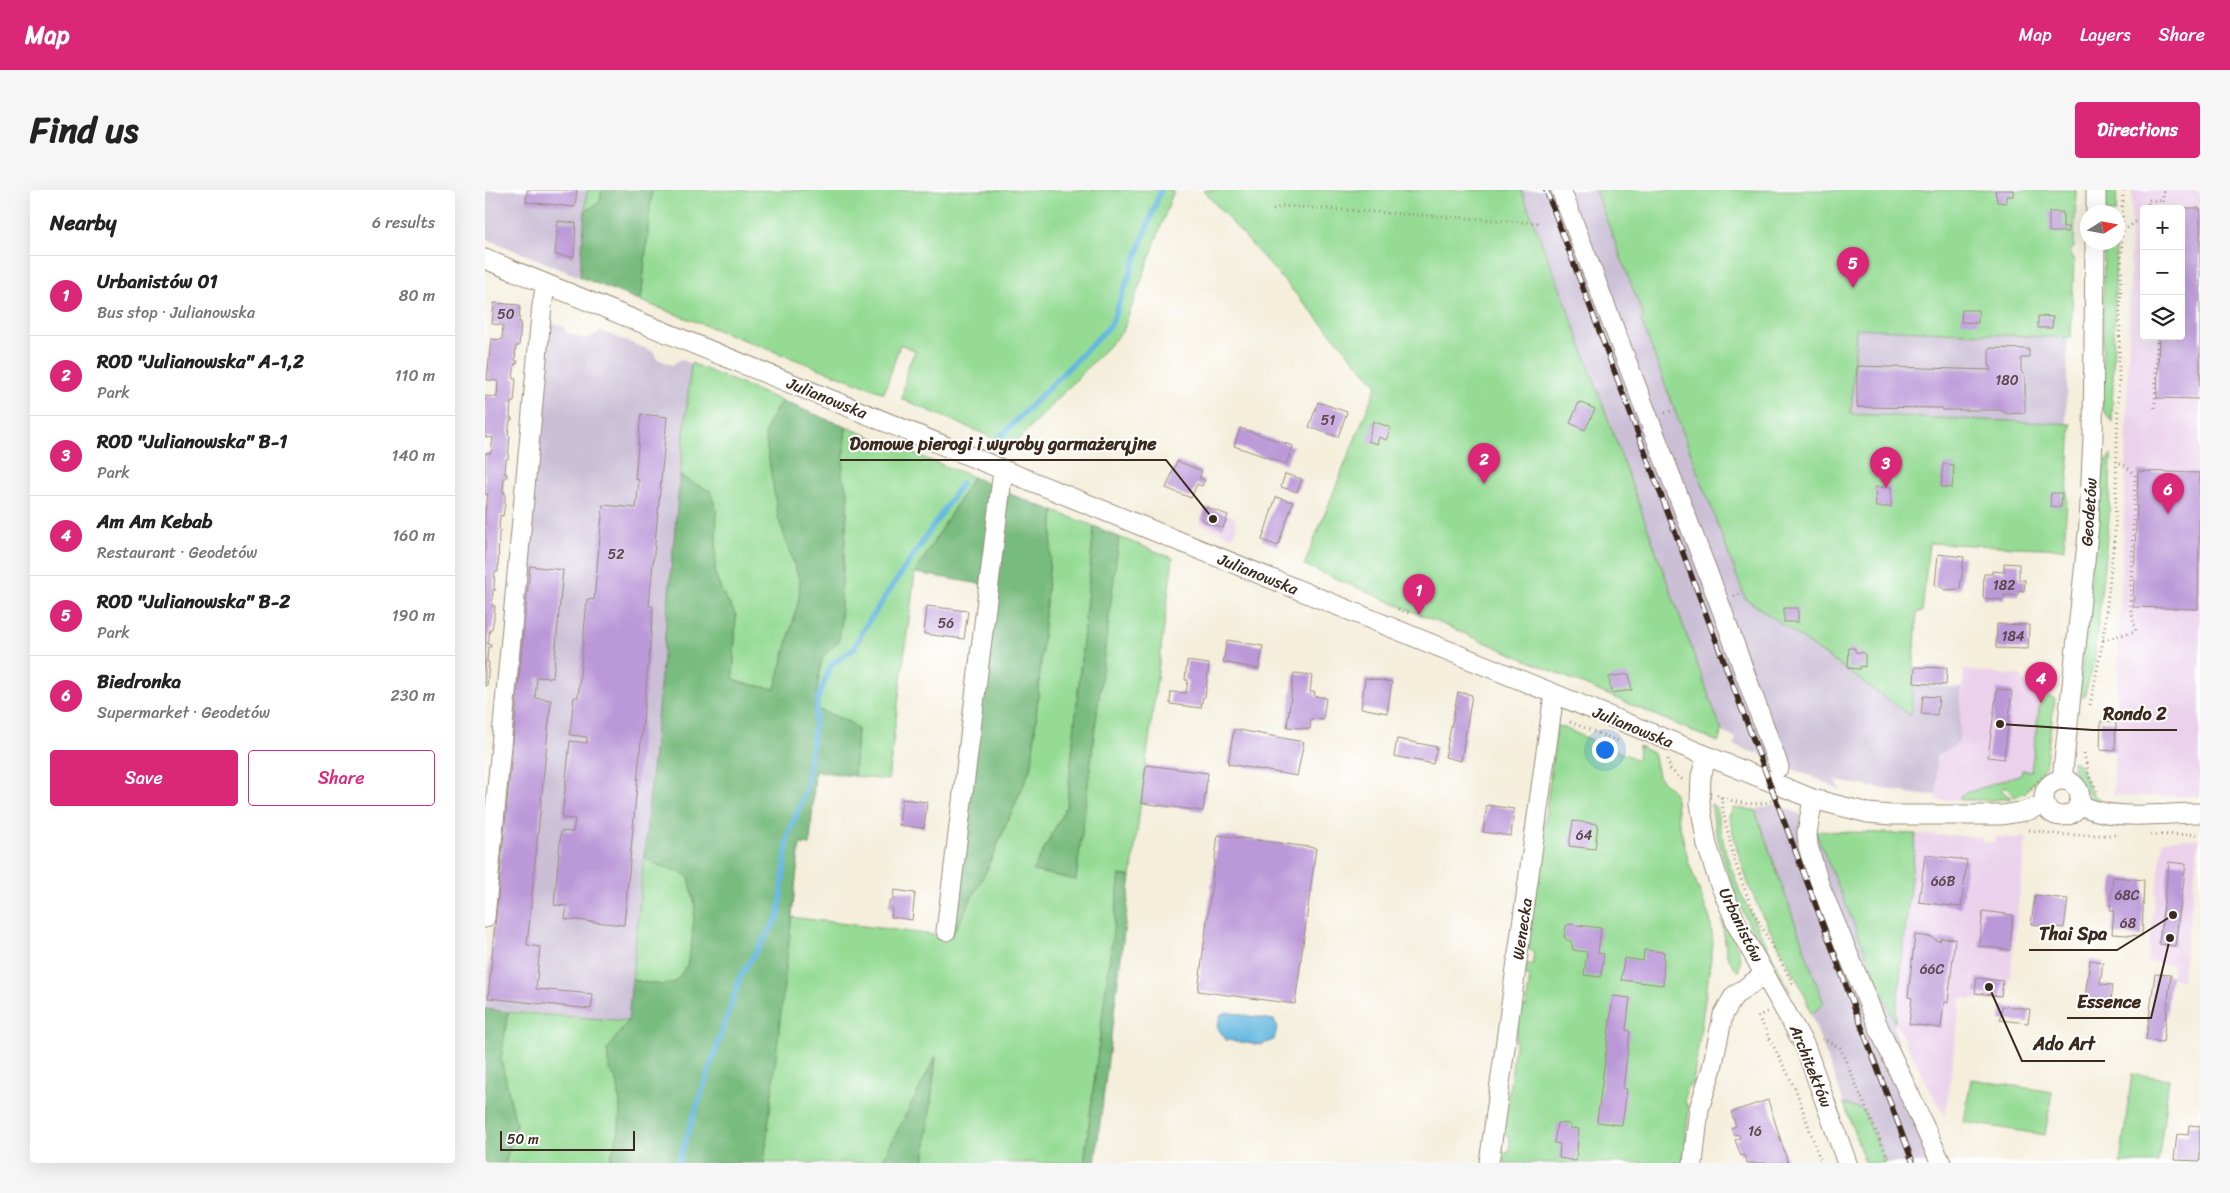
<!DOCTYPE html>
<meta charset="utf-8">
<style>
:root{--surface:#fff;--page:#f6f6f6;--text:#222;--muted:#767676;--line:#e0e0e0;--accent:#db2777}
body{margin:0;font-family:Sriracha,sans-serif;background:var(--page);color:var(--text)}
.controls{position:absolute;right:15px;top:15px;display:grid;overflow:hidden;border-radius:5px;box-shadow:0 5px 20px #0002}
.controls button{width:45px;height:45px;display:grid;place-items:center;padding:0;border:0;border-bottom:1px solid var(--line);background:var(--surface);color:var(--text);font:25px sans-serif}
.compass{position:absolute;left:1595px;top:15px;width:45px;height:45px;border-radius:50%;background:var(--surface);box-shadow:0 5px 20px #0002;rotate:79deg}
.scale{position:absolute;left:15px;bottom:12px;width:135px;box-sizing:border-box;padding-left:5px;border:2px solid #3b2a1e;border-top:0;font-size:14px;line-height:18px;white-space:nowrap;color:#3b2a1e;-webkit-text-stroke:4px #fff;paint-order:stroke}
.you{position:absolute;left:1119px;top:559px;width:18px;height:18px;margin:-12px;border:4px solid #fff;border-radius:50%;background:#1a73e8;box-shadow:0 0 0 8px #1a73e833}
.badge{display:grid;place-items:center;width:32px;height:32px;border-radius:50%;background:var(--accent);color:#fff;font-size:16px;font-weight:700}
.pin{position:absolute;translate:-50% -41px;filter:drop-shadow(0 1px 2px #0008)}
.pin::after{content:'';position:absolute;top:26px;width:18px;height:15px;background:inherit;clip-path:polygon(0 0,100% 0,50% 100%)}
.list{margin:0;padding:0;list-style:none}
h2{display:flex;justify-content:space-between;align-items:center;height:65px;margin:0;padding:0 20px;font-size:21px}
h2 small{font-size:16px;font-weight:400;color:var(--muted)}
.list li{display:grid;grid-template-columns:32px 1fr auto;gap:15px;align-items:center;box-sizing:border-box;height:80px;padding:0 20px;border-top:1px solid var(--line)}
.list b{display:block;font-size:19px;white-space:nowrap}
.list p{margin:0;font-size:16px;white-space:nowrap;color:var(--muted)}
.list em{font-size:16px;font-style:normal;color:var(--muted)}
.actions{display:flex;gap:10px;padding:15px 20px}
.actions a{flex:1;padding:11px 0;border:1px solid var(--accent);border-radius:5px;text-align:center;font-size:18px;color:var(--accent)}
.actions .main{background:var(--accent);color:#fff}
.icon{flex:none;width:28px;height:28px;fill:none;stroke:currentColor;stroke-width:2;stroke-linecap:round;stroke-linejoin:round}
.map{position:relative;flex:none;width:1715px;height:973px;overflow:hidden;border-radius:5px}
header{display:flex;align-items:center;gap:30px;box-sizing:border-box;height:70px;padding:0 25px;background:var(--accent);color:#fff}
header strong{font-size:24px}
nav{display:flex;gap:28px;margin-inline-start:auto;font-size:18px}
.intro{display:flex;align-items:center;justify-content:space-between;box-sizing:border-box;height:120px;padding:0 30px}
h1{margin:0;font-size:35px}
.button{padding:12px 22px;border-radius:5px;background:var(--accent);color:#fff;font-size:18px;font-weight:700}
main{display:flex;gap:30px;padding:0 30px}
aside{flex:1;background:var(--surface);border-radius:5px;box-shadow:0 5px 20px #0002}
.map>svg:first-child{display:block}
.built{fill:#ebd1eb;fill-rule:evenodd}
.industrial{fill:#cbbfd5}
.green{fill:#95db94;stroke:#688259}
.forest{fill:#78bb7e;stroke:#5a724e}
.water{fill:#64b7e0;stroke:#50707f}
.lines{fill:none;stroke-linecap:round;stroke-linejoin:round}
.stream{stroke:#64b7e0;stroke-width:5.5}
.building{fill:#bb98d8}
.minor-casing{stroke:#988c7c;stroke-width:21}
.path{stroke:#988c7c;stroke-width:3;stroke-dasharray:1 4;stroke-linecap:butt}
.minor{stroke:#fff;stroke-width:19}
.rail-casing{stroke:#3b2a1e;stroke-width:5.5}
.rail{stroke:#fff;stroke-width:4;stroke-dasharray:11;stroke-linecap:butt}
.labels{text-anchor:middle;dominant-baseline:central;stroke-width:4;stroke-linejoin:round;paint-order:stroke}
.number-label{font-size:14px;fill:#5b464c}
.street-label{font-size:16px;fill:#3b2a1e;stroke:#fff}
.leader{fill:none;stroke:#3b2a1e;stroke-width:2}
.callout-dot{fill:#3b2a1e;stroke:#fff;stroke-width:2}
.callout-label{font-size:18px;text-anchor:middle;font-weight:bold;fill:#3b2a1e;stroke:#fff;stroke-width:4;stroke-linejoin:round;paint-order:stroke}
</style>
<header>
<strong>Map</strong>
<nav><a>Map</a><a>Layers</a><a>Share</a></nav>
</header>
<div class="intro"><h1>Find us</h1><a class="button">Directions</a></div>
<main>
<aside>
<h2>Nearby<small>6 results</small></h2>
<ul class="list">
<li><span class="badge">1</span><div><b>Urbanistów 01</b><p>Bus stop · Julianowska</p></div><em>80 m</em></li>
<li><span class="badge">2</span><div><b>ROD &quot;Julianowska&quot; A-1,2</b><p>Park</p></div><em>110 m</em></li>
<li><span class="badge">3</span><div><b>ROD &quot;Julianowska&quot; B-1</b><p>Park</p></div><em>140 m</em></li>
<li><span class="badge">4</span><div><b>Am Am Kebab</b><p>Restaurant · Geodetów</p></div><em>160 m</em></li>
<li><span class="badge">5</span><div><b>ROD &quot;Julianowska&quot; B-2</b><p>Park</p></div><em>190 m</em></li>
<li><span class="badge">6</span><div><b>Biedronka</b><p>Supermarket · Geodetów</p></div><em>230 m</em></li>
</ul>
<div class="actions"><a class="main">Save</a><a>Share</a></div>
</aside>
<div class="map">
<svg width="1715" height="973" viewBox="0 0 1715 973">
<rect width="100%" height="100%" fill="#fff"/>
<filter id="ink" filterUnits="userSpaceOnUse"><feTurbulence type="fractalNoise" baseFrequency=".02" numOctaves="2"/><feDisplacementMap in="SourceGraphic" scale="10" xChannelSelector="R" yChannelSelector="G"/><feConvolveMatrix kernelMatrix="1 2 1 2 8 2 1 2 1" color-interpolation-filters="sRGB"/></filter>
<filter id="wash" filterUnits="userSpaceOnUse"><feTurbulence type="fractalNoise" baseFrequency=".0096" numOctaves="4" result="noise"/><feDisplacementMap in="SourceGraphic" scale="20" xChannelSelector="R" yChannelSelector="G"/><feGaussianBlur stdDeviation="1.12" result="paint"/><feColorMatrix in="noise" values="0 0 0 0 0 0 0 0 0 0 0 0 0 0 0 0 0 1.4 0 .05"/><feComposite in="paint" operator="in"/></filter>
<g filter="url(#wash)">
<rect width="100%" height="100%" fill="#f4eedb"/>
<g class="built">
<path d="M1647,0H1715V606H1628L1641,272ZM1659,19H1696V146H1659Z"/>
<path d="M721,317L749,327L752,337L748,347L715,333Z"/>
<path d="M1479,480L1535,486L1548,501L1556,506L1546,581L1538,580L1536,584L1477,605L1475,610H1450L1452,605L1451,566L1474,552Z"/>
<path d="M1330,641L1483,646L1497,647V652H1509L1511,647L1541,648L1522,812L1476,808L1460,927L1410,832Z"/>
<path d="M1714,649L1697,790L1686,788L1688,775L1662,771L1678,650Z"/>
</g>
<g class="industrial">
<path d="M0,0H102L95,87L0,48Z"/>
<path d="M1036,0H1110L1159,129L1156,130L1261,408L1426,525L1429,494L1477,498L1474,553L1451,566L1452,605H1435L1351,591L1356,601L1333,589L1278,567L1274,562L1270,563L1249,555L1251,548L1237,542L1081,114Z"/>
<path d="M63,132L78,136L81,142L97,148H104L116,141L169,162L171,168L187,175L196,169L206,174L143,831L0,819Z"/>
<path d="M1371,138L1583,148L1581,234L1366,224Z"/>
<path d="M1289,614H1293L1328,630L1330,641L1410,832L1409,838L1425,899L1460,973H1401L1378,920L1359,913L1326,824L1339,813L1270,620Z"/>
</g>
<g class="green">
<path d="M102,0H117L115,12L100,22Z"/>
<path d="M167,0H689L638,141L527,256L417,209L422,178L430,161L415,154L399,203L156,111Z"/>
<path d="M718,0H1036L1081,114L1237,542L1233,552L819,375L892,195Z"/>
<path d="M1110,0H1591L1589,58L1586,59V68H1589L1586,148L1371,138L1366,224L1586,234L1579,359L1444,353L1437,422H1432L1426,526L1260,408L1156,130L1159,128Z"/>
<path d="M1620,0H1632L1631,22H1619Z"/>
<path d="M1619,53H1631L1627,232L1617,218Z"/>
<path d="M206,173L297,211L291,218L280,245L289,296L315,392L314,409L290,499L257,493L248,488L251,425L236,400L230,383L232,321L224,301L195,286Z"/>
<path d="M361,237L488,287L430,383L403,590L369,586L372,538C359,527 345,525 329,518L337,468L356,436V406L362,323L363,302L357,286Z"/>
<path d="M1626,265L1624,328L1609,473L1599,507H1597L1594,504L1616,278H1618L1621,270Z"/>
<path d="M569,321L609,336L582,615L548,681L591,690L634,347L688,368L646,687L635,685L599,973H439L451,868L396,973H279L306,727L466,747L502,679L547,575Z"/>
<path d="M1556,503L1570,509L1560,577L1541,602L1529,607L1521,596L1516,600L1526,608L1505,610H1475L1476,605L1536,584L1537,580L1546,581Z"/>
<path d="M1072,535L1153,570L1154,556L1168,563L1173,586L1190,603L1193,628L1204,674L1225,729L1228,754L1208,893L1201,900L1200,911L1204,919L1198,973H1020V970L1015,969L1017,963H1024L1025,948L1019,942L1035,816L1041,817L1045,786H1040L1041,773L1047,775L1049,762L1043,759Z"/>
<path d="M1587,571L1594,574C1602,589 1599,597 1615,610V614C1602,608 1587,585 1587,571Z"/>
<path d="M1226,614L1231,617L1241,663L1255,702L1305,802C1295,787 1284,772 1276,756C1250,712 1234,664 1226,614Z"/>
<path d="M1248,618L1270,620L1339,814L1326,824L1319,803L1275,721L1263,693L1251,655L1244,626Z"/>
<path d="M1330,641L1431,644L1410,832Z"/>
<path d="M159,667C173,677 188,678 204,686L210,715L207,751L202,776L190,792L177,795L147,790Z"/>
<path d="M1237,730C1245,745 1261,764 1253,782L1242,766Z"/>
<path d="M23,822L143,831L122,861L124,879L133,893L135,917L134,941L124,973H20L31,934L16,869Z"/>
<path d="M1647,884L1684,889L1673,973H1635Z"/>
<path d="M1486,889L1567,902L1560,945L1479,932Z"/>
<path d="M1359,913L1378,920L1401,973H1380Z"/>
</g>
<g class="forest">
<path d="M117,0H167L156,111L95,87L100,22L115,12Z"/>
<path d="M297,211L361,237L357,286L363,302L362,323L356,406V436L354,451L337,468L329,518C344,525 359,527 372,538L369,586L330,581L325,655L315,654L279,973H124L134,941L135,917L133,893L124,879L122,860L143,831L147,790L176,795L190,792L202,776L207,751L210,715L204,687C188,678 173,678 159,667L195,286L225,301L232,321L230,383L236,400L251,425L248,488L257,493L290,499L314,409L315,392L293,327L280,245L284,231Z"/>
<path d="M488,287L509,296L496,394L430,383Z"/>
<path d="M522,303L569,321L547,575L502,679L466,747Z"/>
<path d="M609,336L634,347L591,690L548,681L582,615Z"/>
<path d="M635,685L646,687L610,973H599Z"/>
<path d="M0,819L23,822L16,869L31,934L20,973H0Z"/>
<path d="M451,866L439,973H396Z"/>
</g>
<path class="water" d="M742,822L789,830L792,838L789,850L776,855L741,850L732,837L736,824Z"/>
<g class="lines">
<g class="stream">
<path d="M514,248L626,135L676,0"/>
<path d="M193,973L256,785L294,726L303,646L321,600L333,507L347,474L369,459L378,440L477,293"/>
</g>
</g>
<g id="blocks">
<g class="building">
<path d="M42,0H92L90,17L41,12Z"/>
<path d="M1510,0H1528V6H1521V13L1512,12Z"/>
<path d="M1696,18H1715V209L1672,208L1674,146H1696Z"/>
<path d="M1564,22H1578V37H1583V42H1564Z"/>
<path d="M73,31L91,33L89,67L70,65Z"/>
<path d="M9,113L35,115L34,132H36L34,156H31L30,171H33L32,174L30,173L28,189H31L29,212H26L25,228H27V230H25L23,245L25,246L23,269H21L20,284H22V287H19L18,302H20V314L18,326L15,325L14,341H16L14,343L13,382H10L9,398L11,400H8L7,416H10L9,428L7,439H5L3,454L6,455V457H3L2,472H4L2,496H0V320L3,305L0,304V263H6L8,248L0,247V206L12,207L13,191L2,190L6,149L17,150L18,135L7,134Z"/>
<path d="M1477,120H1493V133L1476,132Z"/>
<path d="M1553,126L1568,127L1567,138H1553Z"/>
<path d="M1504,158L1544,159V168H1536V181L1540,186V223L1522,224L1515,220H1458L1457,218L1372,217V176L1506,180V176H1504Z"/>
<path d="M833,212L862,222L853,247L824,237Z"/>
<path d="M1094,212L1110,219L1100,240L1085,233Z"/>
<path d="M156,224L182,227L164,416H168L167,433L139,735L80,729L82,716L69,715L76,641L88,642L90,629L77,628L85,551L102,553V547L85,545V542L89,507H93L102,409L109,410L118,315L151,318L154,290L150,289Z"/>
<path d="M888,231L906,238L901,250L894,247L892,254L883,251Z"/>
<path d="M755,238L808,256L801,274L749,256Z"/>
<path d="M692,271L717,281L714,288L720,290L717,296L712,294L706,308L681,298Z"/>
<path d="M1458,274L1469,275L1467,298L1456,297Z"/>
<path d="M1653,281L1715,283L1713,419L1648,417Z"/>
<path d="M800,284L817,289L812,302L796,297Z"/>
<path d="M1390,297H1406V317H1391Z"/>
<path d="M1566,303H1577L1576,317L1565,316Z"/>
<path d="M791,307L808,312L793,356L777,350Z"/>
<path d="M721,317L743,325L738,338L716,330Z"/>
<path d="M1453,364L1479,367L1475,399L1459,400L1457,397L1450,396Z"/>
<path d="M1519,373L1534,374V390H1540L1539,401L1533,400V405H1519V410L1498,408L1499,384H1507V381L1519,382Z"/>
<path d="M45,376L78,380L68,488L52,487L50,508L66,510L42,755L55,757L51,799L108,804L106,819L3,808Z"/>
<path d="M442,416L483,421L479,449L439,444Z"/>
<rect x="1299" y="418" width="14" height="14"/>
<path d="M1512,434L1544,435L1543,459L1511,458Z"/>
<path d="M742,450L778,456L774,479L738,472Z"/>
<path d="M1364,458H1370V462L1380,463V477L1375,476V479L1363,478Z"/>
<path d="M702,471L724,474L720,507H718L716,518L685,514L686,502L701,503L703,490H700Z"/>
<path d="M1430,477L1462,478L1461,495L1429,493Z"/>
<path d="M809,483L827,485L825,502H830L829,506L841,508L838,530L826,529L825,539L802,537Z"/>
<path d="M1144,484L1147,500L1126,503L1124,487Z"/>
<path d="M880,488L907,492L902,523L876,518Z"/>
<path d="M1512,499L1527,501L1519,569L1503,567Z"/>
<path d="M973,502L987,505L976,571L960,567Z"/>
<path d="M1438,506L1454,507L1452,525L1436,524Z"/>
<path d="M1616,531L1631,532L1630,561L1615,560Z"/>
<path d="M749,539L819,552L812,586L743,574Z"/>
<path d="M912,549L952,557L948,574L909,566Z"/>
<path d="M661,575L723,583L718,621L656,613Z"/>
<path d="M417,609L442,612L439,638L414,635Z"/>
<path d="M1002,615L1029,619L1026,646L998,642Z"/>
<path d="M1088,631L1113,634L1110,659L1084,656Z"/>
<path d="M733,645L831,658L810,814L713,801Z"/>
<path d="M1440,665L1482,670L1476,717L1434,712Z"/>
<path d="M1684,672L1701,674L1690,756L1674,754Z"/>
<path d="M1628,687L1659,690L1657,746L1627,744L1629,720H1625Z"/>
<path d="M409,700L430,703L427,730L406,727L407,719L404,716V711L408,709Z"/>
<path d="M1550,705L1583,709L1579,738L1546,734Z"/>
<path d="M1498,721L1528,725L1525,760L1494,756Z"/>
<path d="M1084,734L1116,738L1113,763L1119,764L1116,787L1099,785L1102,762L1088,760L1086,751L1082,750L1079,747L1081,736Z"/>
<path d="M1430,745L1447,747L1451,750L1455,751L1456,748L1470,749L1463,813L1459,812L1456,838L1424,834L1427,808L1423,807Z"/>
<path d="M1159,760L1179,762L1178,795L1136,790L1139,768L1158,771Z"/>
<path d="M1605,770L1618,772L1615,794L1628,795L1625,819L1599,816Z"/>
<path d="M1670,784L1686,785L1678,852L1661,850Z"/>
<path d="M1492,788L1518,791L1516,806L1490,803Z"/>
<path d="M1128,806L1145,808L1141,840L1145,841L1138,898L1142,899L1137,935L1112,932Z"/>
<path d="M1517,816L1545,819L1543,833L1515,830Z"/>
<path d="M1283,910L1303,973H1262L1259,965L1256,966L1250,950L1255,948L1253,944L1249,945L1246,938L1251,936L1246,922Z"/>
<path d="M1072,933L1085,934V938L1094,939L1091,971L1074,968L1075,954L1069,953Z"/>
<path d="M1704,935L1715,936V971L1689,970L1692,944L1703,945Z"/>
</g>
</g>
</g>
<g filter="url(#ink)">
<use href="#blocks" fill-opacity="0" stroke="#988c7c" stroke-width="1"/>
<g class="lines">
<defs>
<g id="minor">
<path d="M1076,0L1234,412L1294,577"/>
<path d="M1611,22V0"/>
<path d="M0,69L1328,609L1383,623L1406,625H1517L1541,621L1560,614"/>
<path d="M1222,567L1216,586L1215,613L1222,655L1234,692L1253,737L1320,856L1362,973"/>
<circle cx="1577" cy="608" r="18"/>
<path d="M1577,590L1604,334L1608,247L1610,52"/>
<path d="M1328,609L1322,643L1323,656L1334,694L1396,843L1456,973"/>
<path d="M1594,614C1626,632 1678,623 1715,623"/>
<path d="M0,728L57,115L61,94"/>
<path d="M461,741L518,280"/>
<path d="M1004,973L1069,504"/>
<path d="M1208,973L1214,919L1227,878L1238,825L1249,806L1280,784"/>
</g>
</defs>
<use href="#minor" class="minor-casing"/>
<g class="path">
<path d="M1677,17L1679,0"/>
<path d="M1663,19V10L1677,11"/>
<path d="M788,20L797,16L1056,33"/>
<path d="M1638,41L1659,26"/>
<path d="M1670,218L1672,146"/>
<path d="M1180,223L1190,220"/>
<path d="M1249,406L1258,403"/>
<path d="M913,419L926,424"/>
<path d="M1618,450L1651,441L1645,416L1650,284L1638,274L1632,272"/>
<path d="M1605,515L1618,450L1630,341L1638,0"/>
<path d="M1085,532L1133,551"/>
<path d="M1599,563L1604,586L1612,601"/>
<path d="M1183,569L1185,579L1199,591"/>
<path d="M1546,599L1560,584"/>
<path d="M1232,605C1248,613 1270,617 1286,611"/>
<path d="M1236,607C1241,639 1248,670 1260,700C1273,734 1292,764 1309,796"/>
<path d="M1544,640L1578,645H1634"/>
<path d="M1666,645L1715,644"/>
<path d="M1282,822L1273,826L1311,900L1336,973"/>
<path d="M1337,848L1355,858L1405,973"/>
</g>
<use href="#minor" class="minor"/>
<defs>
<path id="rail" d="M1061,0L1428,973"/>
</defs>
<use href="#rail" class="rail-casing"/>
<use href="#rail" class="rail"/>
</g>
</g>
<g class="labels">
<g class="number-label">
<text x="21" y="124">50</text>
<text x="1522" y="190">180</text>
<text x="843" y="230">51</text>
<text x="131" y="364">52</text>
<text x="1519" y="395">182</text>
<text x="461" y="433">56</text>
<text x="1528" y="446">184</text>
<text x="1099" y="645">64</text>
<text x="1458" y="691">66B</text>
<text x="1642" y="705">68C</text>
<text x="1643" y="733">68</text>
<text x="1447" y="779">66C</text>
<text x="1270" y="941">16</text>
</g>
<g class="street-label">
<text transform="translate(342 208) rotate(22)">Julianowska</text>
<text transform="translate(1604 322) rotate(-86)">Geodetów</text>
<text transform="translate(773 384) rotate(22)">Julianowska</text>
<text transform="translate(1148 537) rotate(22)">Julianowska</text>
<text transform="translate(1256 735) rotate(64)">Urbanistów</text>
<text transform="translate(1037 739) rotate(-82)">Wenecka</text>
<text transform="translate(1326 876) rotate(68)">Architektów</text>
</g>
</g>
<path class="leader" d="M728 329L681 270H355M1515 534L1608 540H1692M1688 725L1632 760H1544M1685 748L1666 828H1582M1504 797L1537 871H1620"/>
<g class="callout-dot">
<circle cx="728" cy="329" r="5"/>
<circle cx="1515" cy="534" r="5"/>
<circle cx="1688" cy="725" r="5"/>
<circle cx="1685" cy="748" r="5"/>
<circle cx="1504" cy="797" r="5"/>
</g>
<g class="callout-label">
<text x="518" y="260">Domowe pierogi i wyroby garmażeryjne</text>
<text x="1650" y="530">Rondo 2</text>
<text x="1588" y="750">Thai Spa</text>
<text x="1624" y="818">Essence</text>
<text x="1579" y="860">Ado Art</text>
</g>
</svg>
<div class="controls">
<button>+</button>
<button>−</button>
<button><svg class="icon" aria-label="layers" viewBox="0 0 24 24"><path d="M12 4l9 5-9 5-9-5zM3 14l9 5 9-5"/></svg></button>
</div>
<svg class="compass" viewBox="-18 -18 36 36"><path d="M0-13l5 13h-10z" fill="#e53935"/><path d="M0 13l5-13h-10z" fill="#767676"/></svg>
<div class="scale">50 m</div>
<div class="you"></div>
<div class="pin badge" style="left:934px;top:425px">1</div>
<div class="pin badge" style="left:999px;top:294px">2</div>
<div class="pin badge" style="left:1401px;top:298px">3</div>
<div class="pin badge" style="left:1556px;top:513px">4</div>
<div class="pin badge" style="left:1368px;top:98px">5</div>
<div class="pin badge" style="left:1683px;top:324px">6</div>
</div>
</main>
